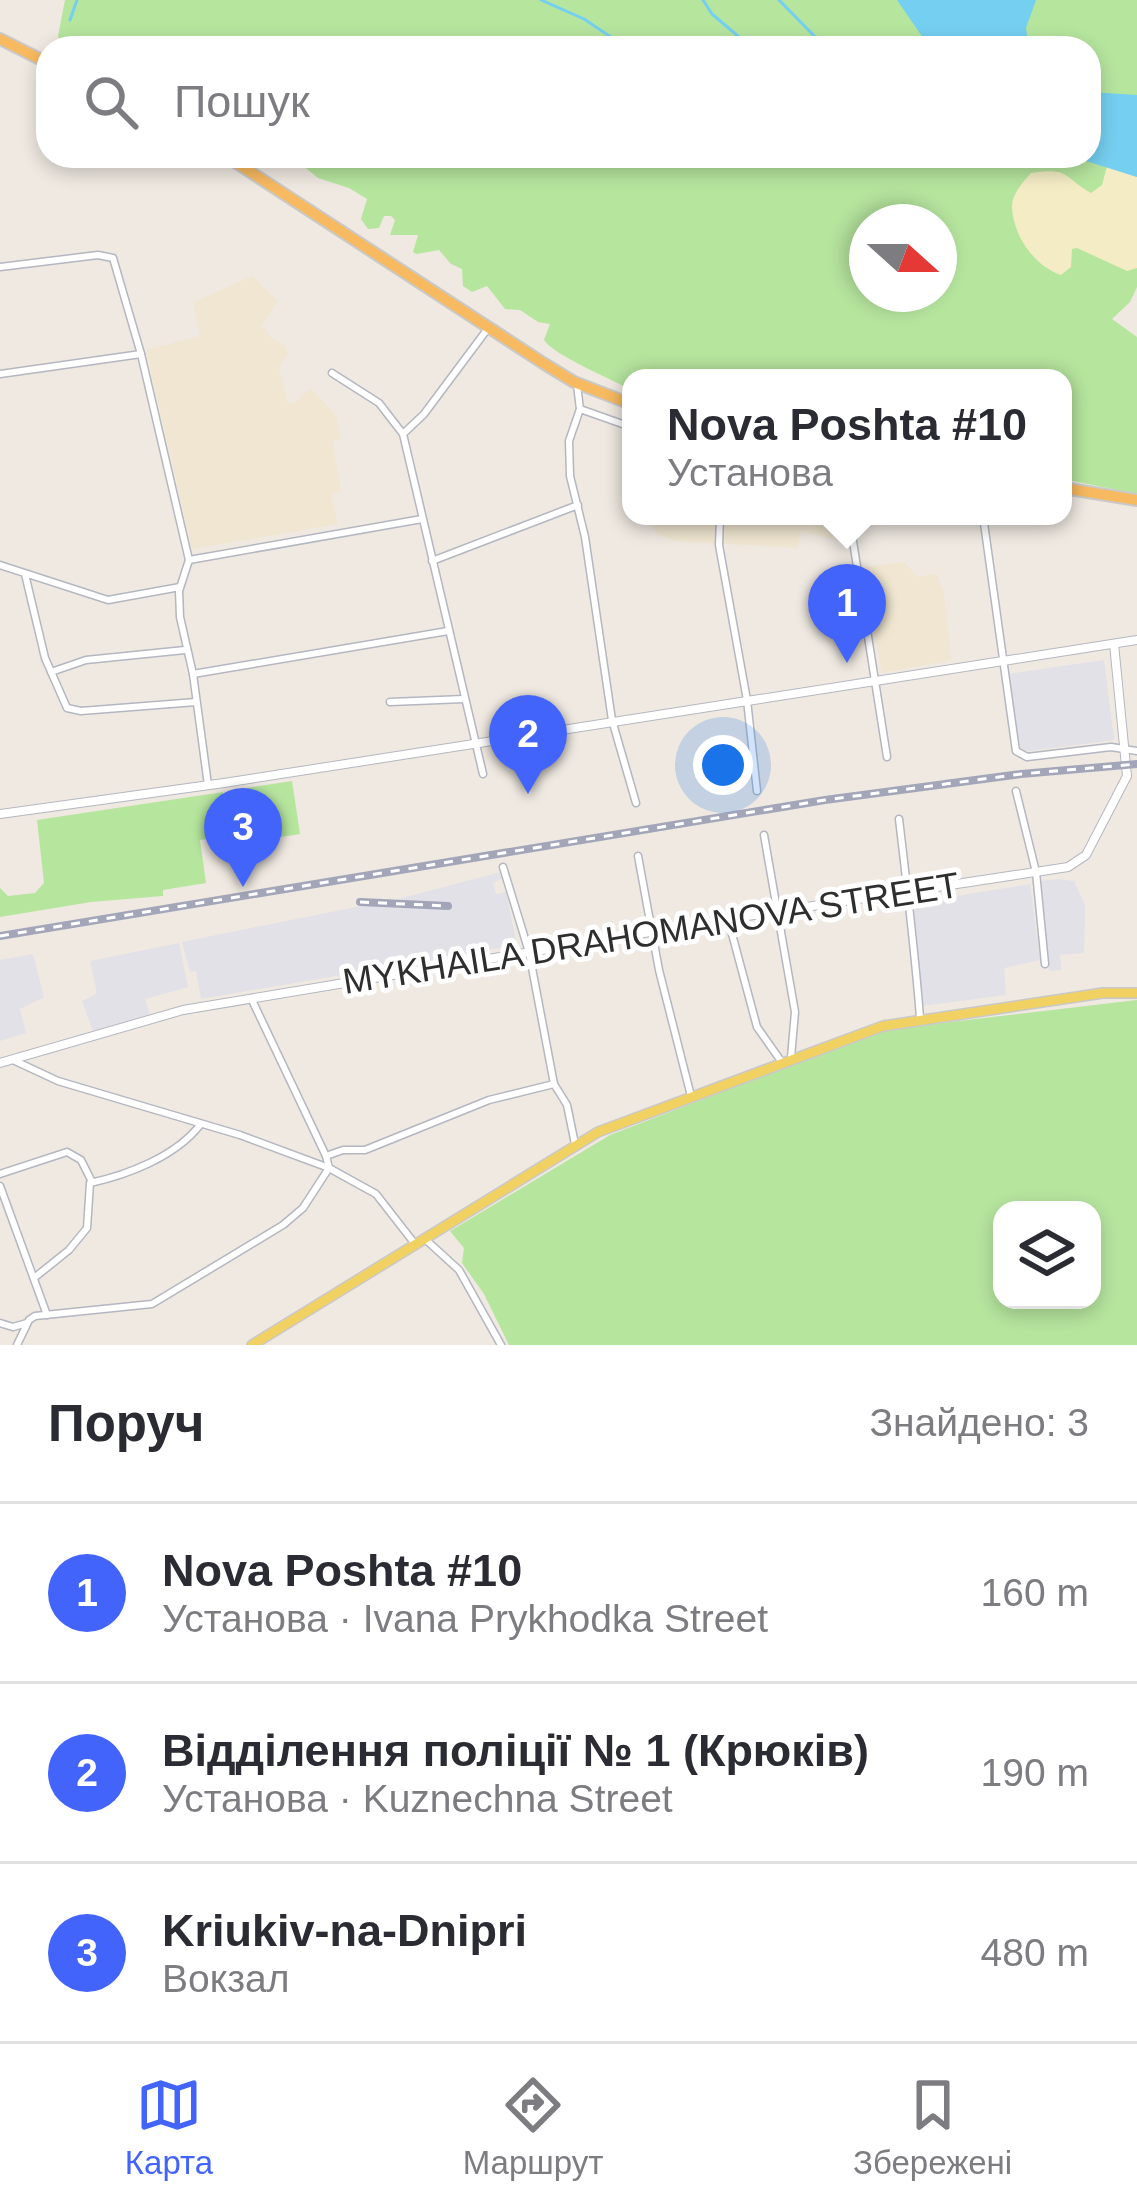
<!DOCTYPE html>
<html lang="uk">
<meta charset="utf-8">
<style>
:root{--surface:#fff;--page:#f7f7f7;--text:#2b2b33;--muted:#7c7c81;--line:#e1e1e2;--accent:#4264fb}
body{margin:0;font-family:Arial,sans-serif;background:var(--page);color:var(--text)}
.controls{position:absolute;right:36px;bottom:36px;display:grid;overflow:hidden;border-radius:24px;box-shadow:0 6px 18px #0003}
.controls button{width:108px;height:108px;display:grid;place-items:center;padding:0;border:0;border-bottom:3px solid var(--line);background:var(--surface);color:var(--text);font:60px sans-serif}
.compass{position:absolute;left:849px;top:204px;width:108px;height:108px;border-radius:50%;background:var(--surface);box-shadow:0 6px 18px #0003;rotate:111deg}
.you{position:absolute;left:723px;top:765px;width:42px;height:42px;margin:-30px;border:9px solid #fff;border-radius:50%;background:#1a73e8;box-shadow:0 0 0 18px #1a73e833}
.badge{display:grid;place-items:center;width:78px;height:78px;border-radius:50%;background:var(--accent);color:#fff;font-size:39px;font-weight:700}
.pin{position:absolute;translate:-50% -99px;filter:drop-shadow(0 3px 6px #0008)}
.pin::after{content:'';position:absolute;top:63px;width:42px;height:36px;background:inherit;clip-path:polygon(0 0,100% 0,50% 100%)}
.popup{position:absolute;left:622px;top:369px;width:450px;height:156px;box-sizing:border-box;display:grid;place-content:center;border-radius:24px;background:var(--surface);filter:drop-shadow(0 3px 9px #0005);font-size:39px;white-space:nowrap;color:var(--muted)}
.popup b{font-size:45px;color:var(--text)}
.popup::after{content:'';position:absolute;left:50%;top:100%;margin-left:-24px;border:24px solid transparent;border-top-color:var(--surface)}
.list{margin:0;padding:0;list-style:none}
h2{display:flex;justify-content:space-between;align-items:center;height:156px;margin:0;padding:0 48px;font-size:51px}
h2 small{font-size:39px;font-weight:400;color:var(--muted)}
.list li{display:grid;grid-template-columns:78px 1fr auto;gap:36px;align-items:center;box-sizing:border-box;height:180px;padding:0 48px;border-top:3px solid var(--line)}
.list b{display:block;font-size:45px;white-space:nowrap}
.list p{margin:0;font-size:39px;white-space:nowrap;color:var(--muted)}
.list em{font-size:39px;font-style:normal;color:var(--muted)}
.icon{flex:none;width:66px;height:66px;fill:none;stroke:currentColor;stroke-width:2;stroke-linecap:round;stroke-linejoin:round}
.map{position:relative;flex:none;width:1137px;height:1345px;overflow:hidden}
.search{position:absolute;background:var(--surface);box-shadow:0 6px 18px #0003;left:36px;right:36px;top:36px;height:132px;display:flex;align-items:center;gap:30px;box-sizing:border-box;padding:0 42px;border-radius:36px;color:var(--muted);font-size:45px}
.sheet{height:696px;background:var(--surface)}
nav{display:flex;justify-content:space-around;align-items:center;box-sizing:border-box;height:168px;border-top:3px solid var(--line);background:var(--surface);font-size:33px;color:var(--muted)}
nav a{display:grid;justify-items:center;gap:6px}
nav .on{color:var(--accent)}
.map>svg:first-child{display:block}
.industrial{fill:#e3e1e8}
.education{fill:#f0e6d1}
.green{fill:#b6e59e;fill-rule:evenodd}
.sand{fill:#f3ecc5}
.water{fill:#75cff0}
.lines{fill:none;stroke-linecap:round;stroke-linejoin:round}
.stream{stroke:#75cff0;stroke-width:3}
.minor-casing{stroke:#b4b7c1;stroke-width:9}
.secondary-casing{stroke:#b4b7c1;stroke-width:10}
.primary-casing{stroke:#c9c9c9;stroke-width:12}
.trunk-casing{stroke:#c9c9c9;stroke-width:14}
.minor{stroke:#fff;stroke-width:6}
.secondary{stroke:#fff;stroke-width:8}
.primary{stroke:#f2d163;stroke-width:9}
.trunk{stroke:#f8ba60;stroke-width:10}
.rail-casing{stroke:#a3a6b8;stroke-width:8}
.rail{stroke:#fff;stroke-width:3;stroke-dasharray:9;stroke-linecap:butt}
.labels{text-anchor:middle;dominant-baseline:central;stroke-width:10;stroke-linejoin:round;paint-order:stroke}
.street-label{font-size:36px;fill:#2e2e2e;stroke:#fff}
</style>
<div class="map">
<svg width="1137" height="1345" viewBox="0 0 1137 1345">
<rect width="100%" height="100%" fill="#efe9e1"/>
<g class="industrial">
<path d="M1104,660L1114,740L1021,752L1008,674Z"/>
<path d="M501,872L503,878L493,883L496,894L506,892L517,945L201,999L196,971L190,972L182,942L361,906L397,905L398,899Z"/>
<path d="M1057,879L1074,881L1085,905L1084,953L1060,955L1061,970L1049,971L1041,881Z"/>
<path d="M1030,884L1040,960L1004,968L1006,995L922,1006L913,903Z"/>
<path d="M179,943L188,987L145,999L150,1015L93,1031L82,1001L97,993L90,961Z"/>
<path d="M33,954L44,997L20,1009L26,1033L0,1041V960Z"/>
</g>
<g class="education">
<path d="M252,276L278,301L259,329L265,327L269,336L285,346L288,353L279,368L287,402L293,404L310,388L335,414L341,438L332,441L341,491L331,494L338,524L192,549L146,350L200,336L194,302Z"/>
<path d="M645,516H842L843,537L829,538L801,531L797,548L676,541L658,534Z"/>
<path d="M904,562L917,577L937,574L944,593L951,660L882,673L863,567Z"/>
</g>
<g class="green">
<path d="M65,0H1137V287L1130,302L1112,319L1137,337V494L1063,479V378H631L629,389C611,379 552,354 544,340L550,324L538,322L520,310L505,309L487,286L472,292L463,286L462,269L451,264L439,250L416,254L413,252L418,235H390L395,220L391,216H384L379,228L368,229L361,219L367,199L349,188L318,178L291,156H1089V48H62L58,36ZM867,222H939V294H867Z"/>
<path d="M292,781L300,834L281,837L279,828L241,834L233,790Z"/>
<path d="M223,792L229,836L200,840L206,883L163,890V896L91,902L0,917V888L8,896L35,893L44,883L37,820Z"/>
<path d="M1137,1000V1345H509L484,1294L462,1263L464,1248L450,1231L610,1135L882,1030ZM1002,1210H1092V1300H1002Z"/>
</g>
<path class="sand" d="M1107,166L1137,177V268L1127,271L1077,248L1072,249L1071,267L1061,275C1034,266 1013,235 1012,207C1011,195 1024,181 1031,173C1070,167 1063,177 1091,193L1102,185Z"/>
<g class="water">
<path d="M897,0H1036L1026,28L1029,48H930Z"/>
<path d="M1089,92L1137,95V177L1070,156H1089Z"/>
</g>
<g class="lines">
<g class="stream">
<path d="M541,0L584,19L627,48"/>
<path d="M703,0L712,14L752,48"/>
<path d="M779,0L826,48"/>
<path d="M70,20L77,0"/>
</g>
<defs>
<g id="minor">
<path d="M0,267L98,255L113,258L141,354L189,560L179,591L180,617L193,674L208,785"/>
<path d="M332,373L379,403L403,434"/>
<path d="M0,374L141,354"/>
<path d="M577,385L580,409L569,441L570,476L585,537L612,720L636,803"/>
<path d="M580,409L631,427"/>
<path d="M720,516L719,545L747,700L757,791"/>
<path d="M849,516L887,757"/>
<path d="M983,516L1016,751L1027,757L1111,747L1137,751"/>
<path d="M189,560L422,519"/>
<path d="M432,561L578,505"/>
<path d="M0,565L108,600L180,587"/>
<path d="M25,574L45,658L67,708L81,711L196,702"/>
<path d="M51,672L86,660L185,650"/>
<path d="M193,674L448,631"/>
<path d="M390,702L464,699"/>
<path d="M483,774L403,434L424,414L489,327"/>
<path d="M1016,791L1036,872L1045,964"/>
<path d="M899,819C907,886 915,952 920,1018"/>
<path d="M764,835L795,1012L791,1057"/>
<path d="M638,856L659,970L691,1096"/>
<path d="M503,867L529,952L554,1084L567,1105L575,1144"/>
<path d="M728,919L757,1027L781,1061"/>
<path d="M13,1060L58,1081L240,1135L329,1168L376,1194L415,1244"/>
<path d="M326,1156L343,1150H365L489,1100L554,1084"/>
<path d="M0,1174L67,1152L81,1160L92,1182"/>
<path d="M0,1186L47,1315"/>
<path d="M425,1239L459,1270L501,1345"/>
<path d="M34,1278L69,1250L87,1228L90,1183C127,1175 175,1157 200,1125"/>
<path d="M0,1323L13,1327L27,1323"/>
<path d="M17,1345L29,1320L35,1316L152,1304L283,1225L303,1208L329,1168L326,1156L251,998"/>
</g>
<g id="secondary">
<path d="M0,814L224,783L1137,640"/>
<path d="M0,1063L183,1010L728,919L1068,867L1086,855L1127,776L1114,644"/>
</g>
<path id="primary" d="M252,1345L598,1132L883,1026L1103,993H1137"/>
<g id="trunk">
<path d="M0,39L48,63"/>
<path d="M226,156L543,363L574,382L631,404"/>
<path d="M1063,488L1137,500"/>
</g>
</defs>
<use href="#minor" class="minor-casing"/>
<use href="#secondary" class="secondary-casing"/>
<use href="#primary" class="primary-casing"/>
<use href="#trunk" class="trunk-casing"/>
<use href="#minor" class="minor"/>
<use href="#secondary" class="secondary"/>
<use href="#primary" class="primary"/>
<use href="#trunk" class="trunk"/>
<defs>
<g id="rail">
<path d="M360,902L448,906"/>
<path d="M0,936L825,800L1021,774L1137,764"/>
</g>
</defs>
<use href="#rail" class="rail-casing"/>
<use href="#rail" class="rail"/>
</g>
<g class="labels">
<g class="street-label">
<text transform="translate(651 933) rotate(-9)">MYKHAILA DRAHOMANOVA STREET</text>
</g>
</g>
</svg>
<div class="controls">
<button><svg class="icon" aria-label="layers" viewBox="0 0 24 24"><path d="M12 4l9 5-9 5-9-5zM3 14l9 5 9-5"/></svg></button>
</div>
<svg class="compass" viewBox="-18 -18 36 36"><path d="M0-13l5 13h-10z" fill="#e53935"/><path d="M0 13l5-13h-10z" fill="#7c7c81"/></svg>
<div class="you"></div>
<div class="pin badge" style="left:847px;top:663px">1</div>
<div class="popup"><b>Nova Poshta #10</b>Установа</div>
<div class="pin badge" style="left:528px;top:794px">2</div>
<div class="pin badge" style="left:243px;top:887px">3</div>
<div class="search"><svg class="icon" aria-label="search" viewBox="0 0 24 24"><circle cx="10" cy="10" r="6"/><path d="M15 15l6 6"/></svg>Пошук</div>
</div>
<section class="sheet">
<h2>Поруч<small>Знайдено: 3</small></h2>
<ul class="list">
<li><span class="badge">1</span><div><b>Nova Poshta #10</b><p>Установа · Ivana Prykhodka Street</p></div><em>160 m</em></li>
<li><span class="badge">2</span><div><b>Відділення поліції № 1 (Крюків)</b><p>Установа · Kuznechna Street</p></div><em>190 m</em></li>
<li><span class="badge">3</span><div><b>Kriukiv-na-Dnipri</b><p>Вокзал</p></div><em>480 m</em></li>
</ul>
</section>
<nav>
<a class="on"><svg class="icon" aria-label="map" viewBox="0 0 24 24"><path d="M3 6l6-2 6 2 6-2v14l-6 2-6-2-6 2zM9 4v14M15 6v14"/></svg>Карта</a>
<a><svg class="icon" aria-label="directions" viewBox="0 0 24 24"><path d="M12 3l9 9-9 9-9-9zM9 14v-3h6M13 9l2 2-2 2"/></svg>Маршрут</a>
<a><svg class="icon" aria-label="saved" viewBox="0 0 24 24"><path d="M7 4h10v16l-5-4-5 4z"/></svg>Збережені</a>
</nav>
